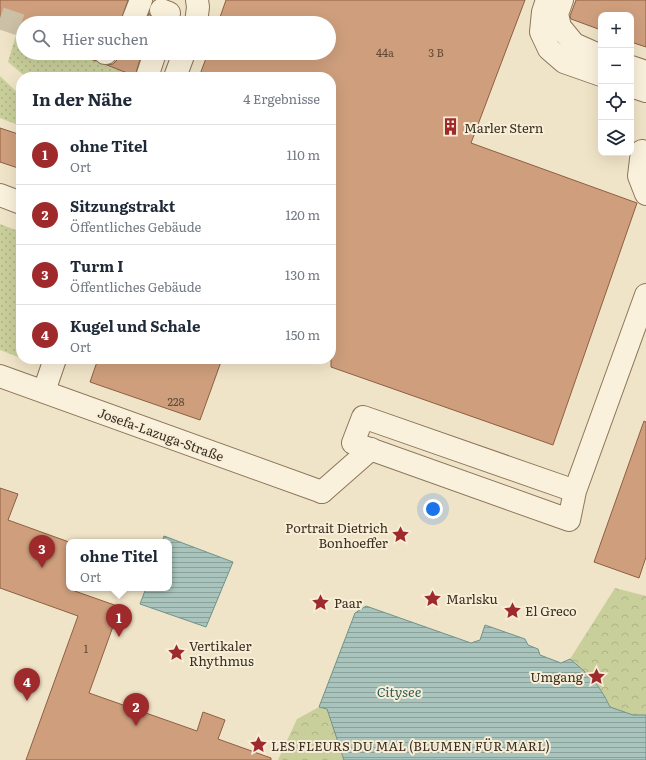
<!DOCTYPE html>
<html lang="de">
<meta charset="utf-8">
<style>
:root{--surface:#fff;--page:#f2f2f3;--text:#1f2937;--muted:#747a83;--line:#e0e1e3;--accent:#9e2a2b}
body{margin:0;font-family:Literata,serif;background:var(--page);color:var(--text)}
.controls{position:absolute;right:12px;top:12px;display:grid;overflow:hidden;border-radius:8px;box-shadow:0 4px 16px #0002}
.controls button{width:36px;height:36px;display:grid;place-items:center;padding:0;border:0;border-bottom:1px solid var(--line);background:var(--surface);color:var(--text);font:20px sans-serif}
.you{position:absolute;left:433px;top:509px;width:14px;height:14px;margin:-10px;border:3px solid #fff;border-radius:50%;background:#1a73e8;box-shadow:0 0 0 6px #1a73e833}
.badge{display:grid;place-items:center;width:26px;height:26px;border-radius:50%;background:var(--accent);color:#fff;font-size:13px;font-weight:700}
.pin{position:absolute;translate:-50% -33px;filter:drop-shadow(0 1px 2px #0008)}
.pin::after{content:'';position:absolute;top:21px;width:14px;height:12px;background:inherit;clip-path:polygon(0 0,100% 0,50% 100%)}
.popup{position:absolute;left:66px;top:539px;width:106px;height:52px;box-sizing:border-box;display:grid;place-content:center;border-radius:8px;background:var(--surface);filter:drop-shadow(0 1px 3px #0005);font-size:13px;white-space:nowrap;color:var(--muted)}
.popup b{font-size:15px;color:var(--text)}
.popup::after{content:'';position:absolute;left:50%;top:100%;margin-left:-8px;border:8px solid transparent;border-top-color:var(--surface)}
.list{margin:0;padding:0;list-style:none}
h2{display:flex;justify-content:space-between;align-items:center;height:52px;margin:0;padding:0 16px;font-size:17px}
h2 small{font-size:13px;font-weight:400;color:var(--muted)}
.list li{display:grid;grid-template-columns:26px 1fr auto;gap:12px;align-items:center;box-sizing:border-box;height:60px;padding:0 16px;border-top:1px solid var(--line)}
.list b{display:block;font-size:15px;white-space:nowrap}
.list p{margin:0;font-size:13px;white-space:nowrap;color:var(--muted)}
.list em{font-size:13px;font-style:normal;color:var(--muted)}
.icon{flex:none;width:22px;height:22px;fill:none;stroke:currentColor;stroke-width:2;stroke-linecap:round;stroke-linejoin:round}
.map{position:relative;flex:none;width:646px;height:760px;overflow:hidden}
.search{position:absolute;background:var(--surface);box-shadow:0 4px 16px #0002;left:16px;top:16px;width:320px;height:44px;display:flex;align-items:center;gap:10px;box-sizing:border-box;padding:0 14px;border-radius:22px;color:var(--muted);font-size:15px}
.panel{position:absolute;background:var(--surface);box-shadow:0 4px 16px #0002;left:16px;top:72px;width:320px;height:292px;border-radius:16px}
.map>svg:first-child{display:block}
.grass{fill:url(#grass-dots)}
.park{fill:url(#park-crowns)}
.water{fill:url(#water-rules);stroke:#6f938a}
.building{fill:#cf9f7d;stroke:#8d5f41}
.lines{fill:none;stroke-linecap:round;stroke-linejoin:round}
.minor-tunnel{stroke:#ccc0a6;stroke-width:22;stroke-dasharray:22 11;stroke-linecap:butt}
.minor-casing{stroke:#8d765c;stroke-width:24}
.minor{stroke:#faf1dc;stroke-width:22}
.labels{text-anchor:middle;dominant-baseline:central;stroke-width:4;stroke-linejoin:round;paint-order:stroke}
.number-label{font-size:11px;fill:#624a37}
.poi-label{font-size:13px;fill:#3d2e20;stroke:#f7eed8;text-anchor:start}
.street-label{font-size:13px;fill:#3d2e20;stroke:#f7eed8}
.water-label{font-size:14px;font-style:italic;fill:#2f5d5a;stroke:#f7eed8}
</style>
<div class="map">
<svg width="646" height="760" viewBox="0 0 646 760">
<defs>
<pattern id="grass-dots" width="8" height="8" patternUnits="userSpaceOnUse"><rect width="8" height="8" fill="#c9cf9b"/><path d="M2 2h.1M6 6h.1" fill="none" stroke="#aeb285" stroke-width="1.8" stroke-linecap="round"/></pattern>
<pattern id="park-crowns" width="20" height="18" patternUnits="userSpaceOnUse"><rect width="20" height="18" fill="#c9cf9b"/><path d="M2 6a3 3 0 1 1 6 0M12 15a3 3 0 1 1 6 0" fill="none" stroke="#aeb285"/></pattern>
<pattern id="water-rules" width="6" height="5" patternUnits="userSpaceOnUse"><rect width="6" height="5" fill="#a9c4bc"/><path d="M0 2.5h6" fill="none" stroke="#8ba098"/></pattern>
</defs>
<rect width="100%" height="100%" fill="#f0e4c8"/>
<g class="grass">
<path d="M17,32L23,34V53H74L138,77H26L8,62Z"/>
<path d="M0,76L21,96V126L0,118Z"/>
<path d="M0,224L21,232V358L0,350Z"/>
</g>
<g class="park">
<path d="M615,588L646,596V715H633L610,707C600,684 588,674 570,659Z"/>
<path d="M319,707L327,709L344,760H278L297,719Z"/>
</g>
<g class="water">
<path d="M164,536L233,562L206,627L140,604L146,588H169V542H162Z"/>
<path d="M366,606L471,643L480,640L485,625L525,639L528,645L538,649L540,655L561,663L570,659C590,676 598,682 610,707L633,715H646V760H344L327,709L319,707L355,613Z"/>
</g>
<g class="building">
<path d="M0,0H128L120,23H23V34L0,26Z"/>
<path d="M226,0H525L471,143L637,203L553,445L331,367V77H199L208,53H329V23H218Z"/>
<path d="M576,0H646V47L631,42V15H601V30L571,19L570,16Z"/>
<path d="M149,13L154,20V23H145Z"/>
<path d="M79,53H93L94,59L96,61L78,55Z"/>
<path d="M118,53H142L135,76L107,65L113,64L117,60Z"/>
<path d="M0,128L21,135V169L0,162Z"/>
<path d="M98,359H222L200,420L90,382Z"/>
<path d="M644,421L646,422V557L639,578L594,562Z"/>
<path d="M0,488L18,494L8,520L69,542V589L120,607L89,693L197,731L203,712L225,720L218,739L271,758V760H26L78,616L0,588Z"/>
</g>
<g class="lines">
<path class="minor-tunnel" d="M0,18L23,26"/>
<defs>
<g id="minor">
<path d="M547,0L543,12L541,32L549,49L564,62L601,75"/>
<path d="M562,0L557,14L560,27L574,44L601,56"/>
<path d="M161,10L169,13L166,23"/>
<path d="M132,23L141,0"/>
<path d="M196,23L198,7L197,0"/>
<path d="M105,53H106"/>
<path d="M631,67L646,72"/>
<path d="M147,77L155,53"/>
<path d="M175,77L184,53"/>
<path d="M631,86L646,91"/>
<path d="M642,151L639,176L646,194"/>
<path d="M0,195L21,203"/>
<path d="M0,376L322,492"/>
<path d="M44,391L55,359"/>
<path d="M575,491L363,417L353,443L569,520L575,491L646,295"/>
<path d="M322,492L371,449"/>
</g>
</defs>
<use href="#minor" class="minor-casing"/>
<use href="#minor" class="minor"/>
</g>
<defs>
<symbol id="building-bare" viewBox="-9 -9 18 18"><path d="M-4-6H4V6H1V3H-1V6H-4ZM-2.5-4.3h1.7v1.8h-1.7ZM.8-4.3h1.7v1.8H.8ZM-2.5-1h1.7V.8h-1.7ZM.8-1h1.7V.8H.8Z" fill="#9e2a2b" stroke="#f7eed8" stroke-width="2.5" paint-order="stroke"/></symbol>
<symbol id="sight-bare" viewBox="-9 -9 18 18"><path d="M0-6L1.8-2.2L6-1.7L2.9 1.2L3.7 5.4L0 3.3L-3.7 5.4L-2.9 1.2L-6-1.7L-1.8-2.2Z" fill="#9e2a2b" stroke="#f7eed8" stroke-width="2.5" paint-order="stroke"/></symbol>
</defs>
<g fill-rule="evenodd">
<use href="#building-bare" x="438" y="114" width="25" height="25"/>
<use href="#sight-bare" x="388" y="522" width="25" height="25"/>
<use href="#sight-bare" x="420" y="586" width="25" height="25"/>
<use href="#sight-bare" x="308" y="590" width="25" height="25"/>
<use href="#sight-bare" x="500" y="598" width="25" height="25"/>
<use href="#sight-bare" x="164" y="640" width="25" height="25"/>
<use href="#sight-bare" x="584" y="664" width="25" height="25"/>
<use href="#sight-bare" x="246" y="732" width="25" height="25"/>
</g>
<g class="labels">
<g class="number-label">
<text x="385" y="52">44a</text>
<text x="436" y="52">3 B</text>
<text x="176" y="401">228</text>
<text x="86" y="648">1</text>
</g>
<g class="poi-label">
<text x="464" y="127">Marler Stern</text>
<text x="388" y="527" text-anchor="end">Portrait Dietrich<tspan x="388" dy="15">Bonhoeffer</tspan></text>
<text x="446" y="598">Marlsku</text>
<text x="334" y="602">Paar</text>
<text x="525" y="610">El Greco</text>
<text x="189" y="645">Vertikaler<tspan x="189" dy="15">Rhythmus</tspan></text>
<text x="583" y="676" text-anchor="end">Umgang</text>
<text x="271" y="745">LES FLEURS DU MAL (BLUMEN FÜR MARL)</text>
</g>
<g class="street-label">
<text transform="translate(161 434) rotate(20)">Josefa-Lazuga-Straße</text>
</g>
<g class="water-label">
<text x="399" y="691">Citysee</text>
</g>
</g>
</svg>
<div class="controls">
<button>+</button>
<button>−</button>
<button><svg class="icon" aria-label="locate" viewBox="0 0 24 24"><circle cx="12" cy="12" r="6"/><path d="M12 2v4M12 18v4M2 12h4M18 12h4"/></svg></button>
<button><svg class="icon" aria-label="layers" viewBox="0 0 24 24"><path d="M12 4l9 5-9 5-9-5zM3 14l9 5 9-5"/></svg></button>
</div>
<div class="you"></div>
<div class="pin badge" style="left:119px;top:637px">1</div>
<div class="popup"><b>ohne Titel</b>Ort</div>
<div class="pin badge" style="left:136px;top:726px">2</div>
<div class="pin badge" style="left:42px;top:568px">3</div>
<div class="pin badge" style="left:27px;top:701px">4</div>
<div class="search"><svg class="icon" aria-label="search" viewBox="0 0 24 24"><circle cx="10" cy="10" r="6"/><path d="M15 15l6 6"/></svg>Hier suchen</div>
<section class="panel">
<h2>In der Nähe<small>4 Ergebnisse</small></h2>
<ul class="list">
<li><span class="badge">1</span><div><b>ohne Titel</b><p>Ort</p></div><em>110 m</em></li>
<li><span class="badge">2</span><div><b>Sitzungstrakt</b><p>Öffentliches Gebäude</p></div><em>120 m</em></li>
<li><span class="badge">3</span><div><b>Turm I</b><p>Öffentliches Gebäude</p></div><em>130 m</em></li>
<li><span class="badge">4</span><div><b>Kugel und Schale</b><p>Ort</p></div><em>150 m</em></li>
</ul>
</section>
</div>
